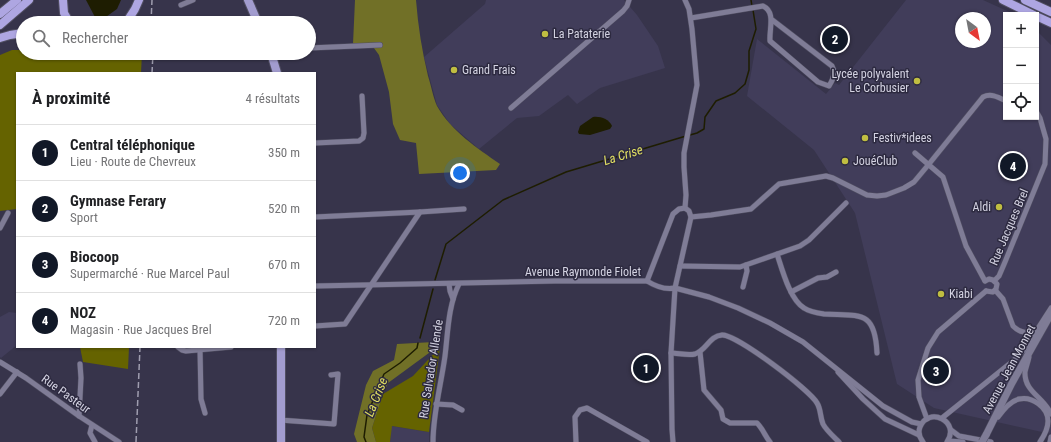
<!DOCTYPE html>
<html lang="fr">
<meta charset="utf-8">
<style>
:root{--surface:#fff;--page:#f2f2f2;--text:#202124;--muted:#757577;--line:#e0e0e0;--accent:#111827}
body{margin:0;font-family:"Roboto Condensed",sans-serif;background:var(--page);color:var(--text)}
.controls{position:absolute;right:12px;top:12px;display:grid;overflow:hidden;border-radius:0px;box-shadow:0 1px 3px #0004}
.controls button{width:36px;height:36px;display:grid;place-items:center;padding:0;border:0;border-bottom:1px solid var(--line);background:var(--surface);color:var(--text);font:20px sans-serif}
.compass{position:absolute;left:955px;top:12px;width:36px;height:36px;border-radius:50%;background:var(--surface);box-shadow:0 1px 3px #0004;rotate:148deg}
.you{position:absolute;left:460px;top:173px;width:14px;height:14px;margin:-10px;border:3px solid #fff;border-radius:50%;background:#1a73e8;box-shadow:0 0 0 6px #1a73e833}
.badge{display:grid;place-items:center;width:26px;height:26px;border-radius:50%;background:var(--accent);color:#fff;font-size:13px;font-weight:700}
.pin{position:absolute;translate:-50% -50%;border:2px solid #fff;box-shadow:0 1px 4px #0006}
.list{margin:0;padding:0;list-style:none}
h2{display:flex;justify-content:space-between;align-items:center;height:52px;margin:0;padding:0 16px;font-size:17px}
h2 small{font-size:13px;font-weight:400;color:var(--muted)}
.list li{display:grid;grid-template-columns:26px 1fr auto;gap:12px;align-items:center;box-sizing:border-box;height:56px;padding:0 16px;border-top:1px solid var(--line)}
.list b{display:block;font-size:15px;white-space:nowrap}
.list p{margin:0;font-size:13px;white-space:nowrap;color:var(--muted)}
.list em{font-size:13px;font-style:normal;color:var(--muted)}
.icon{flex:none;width:22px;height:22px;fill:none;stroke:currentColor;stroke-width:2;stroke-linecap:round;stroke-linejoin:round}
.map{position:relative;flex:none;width:1051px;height:442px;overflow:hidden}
.search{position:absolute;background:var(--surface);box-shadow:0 1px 3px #0004;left:16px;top:16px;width:300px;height:44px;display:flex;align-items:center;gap:10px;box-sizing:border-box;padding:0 14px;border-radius:22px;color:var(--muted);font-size:15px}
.panel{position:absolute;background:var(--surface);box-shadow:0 1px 3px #0004;left:16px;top:72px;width:300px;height:276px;border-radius:0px}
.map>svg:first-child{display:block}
.built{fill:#413d5a;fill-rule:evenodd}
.green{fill:#656300}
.forest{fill:#717027}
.water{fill:#1e1d01}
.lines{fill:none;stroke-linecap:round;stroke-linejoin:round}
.stream{stroke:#1e1d01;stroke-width:1.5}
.minor-casing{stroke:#514f62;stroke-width:6}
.secondary-casing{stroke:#514f62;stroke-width:8}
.primary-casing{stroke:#514f62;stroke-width:10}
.trunk-casing{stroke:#514f62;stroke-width:10}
.minor{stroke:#7f7c96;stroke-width:5}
.secondary{stroke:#7f7c96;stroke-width:7}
.primary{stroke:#a29ccf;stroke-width:8}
.trunk{stroke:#aea6e2;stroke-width:8}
.rail{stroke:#9f9daf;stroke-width:1.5;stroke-dasharray:6 3;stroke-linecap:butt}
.secondary-bridge-casing{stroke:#514f62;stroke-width:8;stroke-linecap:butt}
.secondary-bridge{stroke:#7f7c96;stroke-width:7}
.poi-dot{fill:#c0be41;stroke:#2d2a40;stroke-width:1.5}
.labels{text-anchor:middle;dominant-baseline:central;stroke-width:3;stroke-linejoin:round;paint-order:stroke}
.poi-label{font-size:12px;fill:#d4d3e2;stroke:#2d2a40;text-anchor:start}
.street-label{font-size:12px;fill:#d4d3e2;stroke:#2d2a40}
.water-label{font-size:13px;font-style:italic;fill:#e2e062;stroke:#2d2a40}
</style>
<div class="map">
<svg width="1051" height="442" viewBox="0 0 1051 442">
<rect width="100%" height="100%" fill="#37344b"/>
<g class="built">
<path d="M486,0H624L637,15L658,46L665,68L600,88L577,104L568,95L539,116L517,118L479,149L450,124L437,105L424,57L485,4Z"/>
<path d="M906,0H983L1016,15H1006V117H1036V30L1051,45V434L934,408L897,384L855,213L814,150L747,96L757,39L826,94L835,83L839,85ZM961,18H985V42H961Z"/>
<path d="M9,312L17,313V345L1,358L0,357V317Z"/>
<path d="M391,426L429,432V442H390Z"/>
</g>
<g class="green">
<path d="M12,50H23V53H142L141,73H17V209L0,211V55Z"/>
<path d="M80,347H129L128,369L83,362Z"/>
<path d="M440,347L429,432L392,426L390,442H376L372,428L383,394L413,376Z"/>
</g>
<g class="forest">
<path d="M355,0H416C418,26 422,51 428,76C431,85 433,97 437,106C451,131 477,148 500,164L496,170L419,174L416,143L400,140L393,124L389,92L379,55L371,44H353Z"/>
<path d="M434,342L433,350L388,383L383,394L372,428L376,442H357L354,434L366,385L373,371L394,360L397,344Z"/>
</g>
<g class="water">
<path d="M86,0H121L117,9L103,19L98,20L96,19Z"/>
<path d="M593,117C600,116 609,119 612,126L610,129L590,135L579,134L578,132L580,126Z"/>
</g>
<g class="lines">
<g class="stream">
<path d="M751,0L752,6"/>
<path d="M690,135L697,133L704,129L705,117L716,101L735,93L745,84L749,70V51L756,29L753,10"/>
<path d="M435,280L446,244L503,200L566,172L686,136"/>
<path d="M420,338L433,289"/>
<path d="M366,442L364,437L367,415L384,374L400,363L417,348L418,343"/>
</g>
<defs>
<g id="minor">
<path d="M181,5L193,0"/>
<path d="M691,18L763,6C776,12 769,29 770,41L818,82L829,86C833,80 836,73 832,66L771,19"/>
<path d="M309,48L380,45"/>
<path d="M511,108L623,11L627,6L629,0"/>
<path d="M315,143L359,141L363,138L364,133L362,96"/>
<path d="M915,153L943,177L966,246L985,281"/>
<path d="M685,208L686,195L684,167V153L697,85L692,29L689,9L685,0"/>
<path d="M420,212L464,209"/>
<path d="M315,217L420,212L345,324L315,326"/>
<path d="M691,217L711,215L751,209L779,184L826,176L833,178L867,195L877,196L886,195L904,188L914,182L929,164L983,97C991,93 998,97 1006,101"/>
<path d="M0,228L8,213"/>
<path d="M777,254C782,269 790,300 804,308C810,312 817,313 824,314C861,316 875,310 877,353"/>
<path d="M680,266L740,267L800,246L809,240L846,203"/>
<path d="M647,281L673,214L679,209L685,208"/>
<path d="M985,281L989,279L993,280L997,284L996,289L993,292L986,291"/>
<path d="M994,281L999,276L1005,262L1045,164L1046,139L1040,118L1036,111"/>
<path d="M449,284L450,291L453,299"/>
<path d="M315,286L555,281H647C655,286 665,290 675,288L709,297L738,308L770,323L803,342L883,406L912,422L921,424"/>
<path d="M743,287L747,271L746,265"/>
<path d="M995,290L1003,299L1013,326C1021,334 1027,333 1037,330"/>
<path d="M791,292L818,278L827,277L836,272"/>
<path d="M178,347L182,350L186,351L231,347"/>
<path d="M200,349L201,399L205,413"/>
<path d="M700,352L704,390L721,410L723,419L730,423H757C763,429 765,436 770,442"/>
<path d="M671,353C678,353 688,356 695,354C707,350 709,336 722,335C736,334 810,390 817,403C821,409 820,417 823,424C826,430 834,437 839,442"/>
<path d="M1029,357C1028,362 1026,367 1025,372C1024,392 1044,397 1051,414"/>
<path d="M0,362L26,378L79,416L119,442"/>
<path d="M838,372L863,399L885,419L919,435"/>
<path d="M0,394L17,372"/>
<path d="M436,404L453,405L462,410"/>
<path d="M79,416L81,378L80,364"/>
<path d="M998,417C1003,410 1010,401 1019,399C1032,396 1048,407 1048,421C1048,429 1044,436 1040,442"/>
<path d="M942,418L1013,361L1024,350L1051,308"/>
<path d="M927,419L919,397L918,380L928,348L938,332L986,291"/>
<path d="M280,420L334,424L338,374L331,375"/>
<path d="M92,425L90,433L95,442"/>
<path d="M951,430L959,436L991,442"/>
<path d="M948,441L963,442"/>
<path d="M433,442C433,413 441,385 445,356C448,332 448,306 459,284"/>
<path d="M576,442L575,417L580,410L587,408L647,442"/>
<path d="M673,442L672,429L671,353L675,288L691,217L689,211L685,208"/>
<path d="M923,442C919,437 918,432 920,427C928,406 961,421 947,442"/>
<path d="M1050,442L1051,437"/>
</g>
<path id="secondary" d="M986,435L1012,383L1051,314"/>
<g id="primary">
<path d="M248,0L258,23"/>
<path d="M271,53L277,73"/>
<path d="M281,442V347"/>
</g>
<g id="trunk">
<path d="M63,0L64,13L70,23"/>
<path d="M1003,0L1034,15"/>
<path d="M1025,0L1051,12"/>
<path d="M0,14L17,0"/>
<path d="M1036,16L1051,23"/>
<path d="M126,23L135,9L139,0"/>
<path d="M0,25L29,0"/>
<path d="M0,38L10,35L23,33"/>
</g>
</defs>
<use href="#minor" class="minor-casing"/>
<use href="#secondary" class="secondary-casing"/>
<use href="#primary" class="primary-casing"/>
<use href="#trunk" class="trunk-casing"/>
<use href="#minor" class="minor"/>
<use href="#secondary" class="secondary"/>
<use href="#primary" class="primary"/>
<use href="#trunk" class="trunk"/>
<g class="rail">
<path d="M151,23L152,0"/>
<path d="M152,73L153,53"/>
<path d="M136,442L140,347"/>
</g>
<defs>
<path id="secondary-bridge" d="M982,442L986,435"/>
</defs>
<use href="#secondary-bridge" class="secondary-bridge-casing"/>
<use href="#secondary-bridge" class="secondary-bridge"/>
</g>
<g class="poi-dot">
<circle cx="545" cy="34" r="4"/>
<circle cx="454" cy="70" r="4"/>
<circle cx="917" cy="81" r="4"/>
<circle cx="865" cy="138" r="4"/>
<circle cx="845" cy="161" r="4"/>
<circle cx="999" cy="207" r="4"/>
<circle cx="941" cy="294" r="4"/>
</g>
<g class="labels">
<g class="poi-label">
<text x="553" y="34">La Pataterie</text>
<text x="462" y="70">Grand Frais</text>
<text x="909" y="74" text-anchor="end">Lycée polyvalent<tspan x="909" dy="14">Le Corbusier</tspan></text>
<text x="873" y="138">Festiv*idees</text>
<text x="853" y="161">JouéClub</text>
<text x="991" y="207" text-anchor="end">Aldi</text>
<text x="949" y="294">Kiabi</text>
</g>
<g class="street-label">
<text transform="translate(1009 227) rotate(-67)">Rue Jacques Brel</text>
<text x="583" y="272">Avenue Raymonde Fiolet</text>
<text transform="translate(431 369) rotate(-81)">Rue Salvador Allende</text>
<text transform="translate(1009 369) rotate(-62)">Avenue Jean Monnet</text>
<text transform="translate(66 394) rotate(36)">Rue Pasteur</text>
</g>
<g class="water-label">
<text transform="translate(623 155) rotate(-17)">La Crise</text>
<text transform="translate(376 397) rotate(-68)">La Crise</text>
</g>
</g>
</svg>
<div class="controls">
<button>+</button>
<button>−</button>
<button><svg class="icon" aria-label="locate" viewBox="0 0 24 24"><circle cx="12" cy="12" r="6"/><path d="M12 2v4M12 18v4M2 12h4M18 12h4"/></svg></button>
</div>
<svg class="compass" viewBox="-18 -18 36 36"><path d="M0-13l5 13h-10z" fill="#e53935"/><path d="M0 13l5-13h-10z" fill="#757577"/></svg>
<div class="you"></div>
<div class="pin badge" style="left:646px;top:368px">1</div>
<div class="pin badge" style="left:835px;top:39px">2</div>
<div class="pin badge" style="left:936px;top:371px">3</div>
<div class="pin badge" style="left:1013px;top:166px">4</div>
<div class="search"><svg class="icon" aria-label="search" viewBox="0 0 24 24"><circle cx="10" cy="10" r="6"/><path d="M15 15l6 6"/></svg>Rechercher</div>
<section class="panel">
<h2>À proximité<small>4 résultats</small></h2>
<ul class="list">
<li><span class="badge">1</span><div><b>Central téléphonique</b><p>Lieu · Route de Chevreux</p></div><em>350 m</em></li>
<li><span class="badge">2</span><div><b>Gymnase Ferary</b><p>Sport</p></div><em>520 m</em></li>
<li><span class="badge">3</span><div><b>Biocoop</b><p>Supermarché · Rue Marcel Paul</p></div><em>670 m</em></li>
<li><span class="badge">4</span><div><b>NOZ</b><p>Magasin · Rue Jacques Brel</p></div><em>720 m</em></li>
</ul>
</section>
</div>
